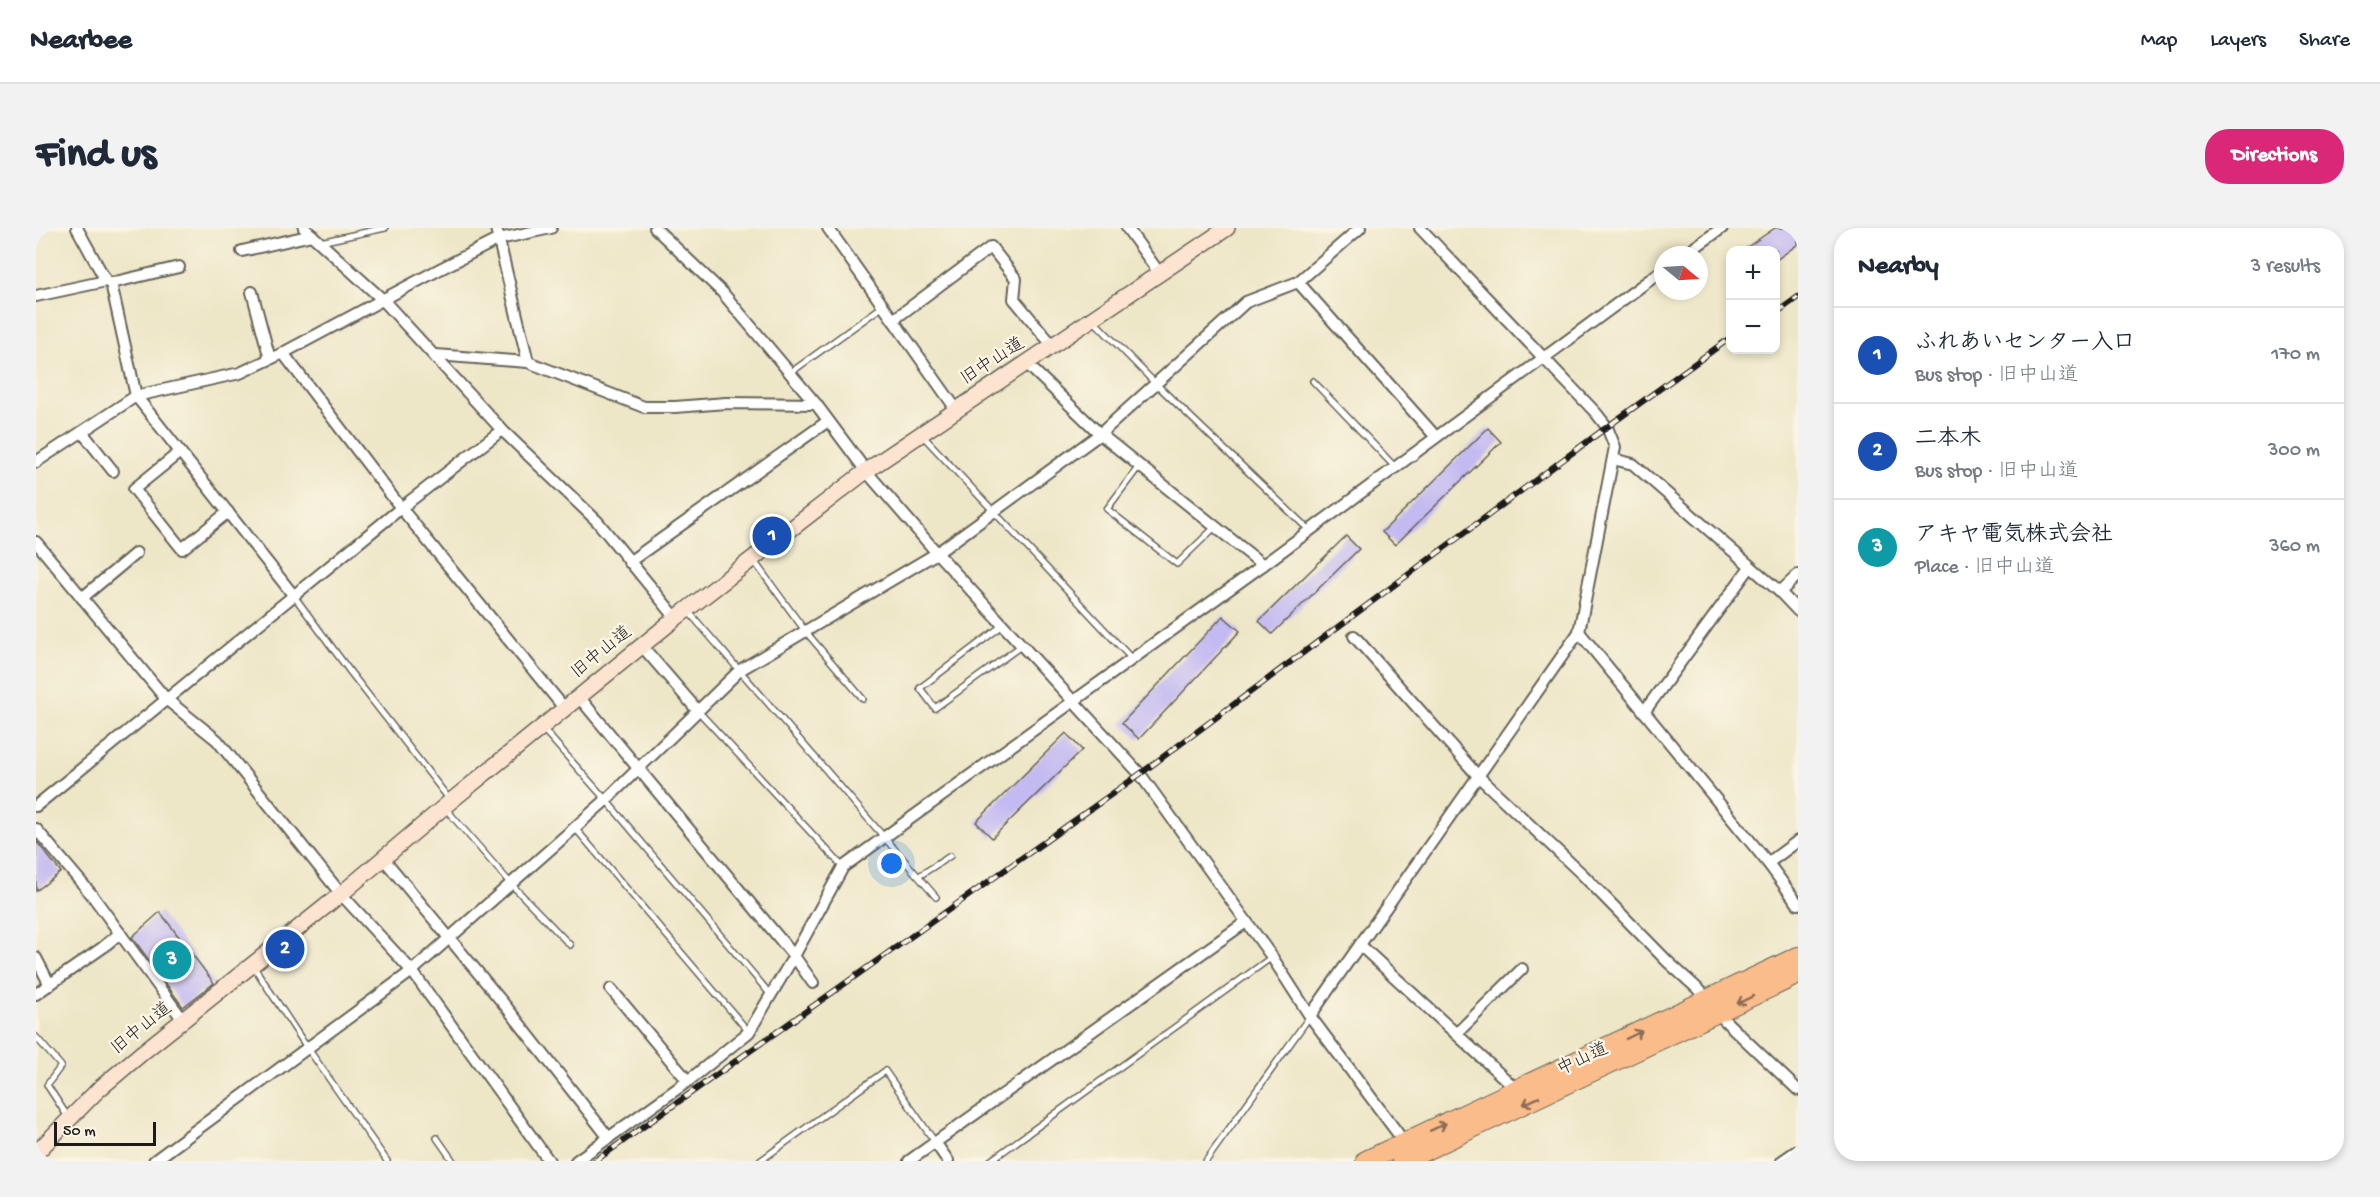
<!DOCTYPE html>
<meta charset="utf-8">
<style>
:root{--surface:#fff;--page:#f2f2f3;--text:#1f2937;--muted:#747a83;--line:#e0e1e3;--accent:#db2777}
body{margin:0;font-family:"Gochi Hand","Klee One",sans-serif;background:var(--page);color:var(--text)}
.controls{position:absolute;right:18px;top:18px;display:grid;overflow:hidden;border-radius:12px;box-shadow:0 3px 9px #0003}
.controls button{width:54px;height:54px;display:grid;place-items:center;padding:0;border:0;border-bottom:2px solid var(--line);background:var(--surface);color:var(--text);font:30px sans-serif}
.compass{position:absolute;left:1618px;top:18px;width:54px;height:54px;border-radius:50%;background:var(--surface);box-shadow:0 3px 9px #0003;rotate:108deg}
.scale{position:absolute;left:18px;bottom:15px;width:102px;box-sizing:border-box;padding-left:6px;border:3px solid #1c1c1c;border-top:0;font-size:16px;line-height:21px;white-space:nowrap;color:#1c1c1c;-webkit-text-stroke:4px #fcf5e5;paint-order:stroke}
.you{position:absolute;left:856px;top:636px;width:21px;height:21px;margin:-15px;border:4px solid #fff;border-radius:50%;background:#1a73e8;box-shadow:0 0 0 9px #1a73e833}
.badge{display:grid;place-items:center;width:39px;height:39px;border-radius:50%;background:var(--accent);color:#fff;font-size:20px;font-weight:700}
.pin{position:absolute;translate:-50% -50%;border:3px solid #fff;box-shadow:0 2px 6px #0006}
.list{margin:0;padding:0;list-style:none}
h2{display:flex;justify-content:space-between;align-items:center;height:78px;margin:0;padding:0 24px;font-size:26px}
h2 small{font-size:20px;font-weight:400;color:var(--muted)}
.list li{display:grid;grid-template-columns:39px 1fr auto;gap:18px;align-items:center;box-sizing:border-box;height:96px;padding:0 24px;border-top:2px solid var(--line)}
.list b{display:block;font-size:22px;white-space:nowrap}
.list p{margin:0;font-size:20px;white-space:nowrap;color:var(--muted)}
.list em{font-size:20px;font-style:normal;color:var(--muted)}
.map{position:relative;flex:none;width:1762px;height:933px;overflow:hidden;border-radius:24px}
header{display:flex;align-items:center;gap:36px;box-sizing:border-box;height:84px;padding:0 30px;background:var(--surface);border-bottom:2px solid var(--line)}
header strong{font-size:28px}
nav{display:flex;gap:33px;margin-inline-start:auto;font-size:21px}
.intro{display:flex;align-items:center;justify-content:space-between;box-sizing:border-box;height:144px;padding:0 36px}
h1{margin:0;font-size:42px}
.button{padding:15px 27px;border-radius:24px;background:var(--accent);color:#fff;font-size:21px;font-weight:700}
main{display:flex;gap:36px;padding:0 36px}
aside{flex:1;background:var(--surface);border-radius:24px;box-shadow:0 3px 9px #0003}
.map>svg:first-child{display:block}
.building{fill:#c4baf2}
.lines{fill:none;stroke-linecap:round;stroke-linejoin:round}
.lane-casing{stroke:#656358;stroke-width:8}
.street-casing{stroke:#656358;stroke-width:14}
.secondary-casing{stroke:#656358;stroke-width:18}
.highway-casing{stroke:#656358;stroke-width:22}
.lane{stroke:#fff;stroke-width:5}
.street{stroke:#fff;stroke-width:10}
.secondary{stroke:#fde4d1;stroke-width:15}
.highway{stroke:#fabc8b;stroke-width:20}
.rail-casing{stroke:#1c1c1c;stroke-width:6}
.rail{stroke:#fcf5e5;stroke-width:4;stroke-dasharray:11;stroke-linecap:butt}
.oneway{stroke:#8b6c54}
.labels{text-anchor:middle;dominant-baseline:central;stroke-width:5;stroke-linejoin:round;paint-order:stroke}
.street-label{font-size:18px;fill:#1c1c1c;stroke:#fcf5e5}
</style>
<header>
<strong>Nearbee</strong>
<nav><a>Map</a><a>Layers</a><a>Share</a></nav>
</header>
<div class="intro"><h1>Find us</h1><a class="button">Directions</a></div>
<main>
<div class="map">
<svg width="1762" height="933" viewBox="0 0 1762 933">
<rect width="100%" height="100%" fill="#fcf5e5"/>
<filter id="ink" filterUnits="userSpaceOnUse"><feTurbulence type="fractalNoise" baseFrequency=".0167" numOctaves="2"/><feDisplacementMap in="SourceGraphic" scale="12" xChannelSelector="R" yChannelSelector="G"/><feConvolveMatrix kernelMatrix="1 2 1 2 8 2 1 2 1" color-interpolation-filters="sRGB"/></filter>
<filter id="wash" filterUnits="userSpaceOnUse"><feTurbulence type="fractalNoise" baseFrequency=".008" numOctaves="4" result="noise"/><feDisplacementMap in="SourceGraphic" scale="24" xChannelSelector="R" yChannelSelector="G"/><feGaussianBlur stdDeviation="1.35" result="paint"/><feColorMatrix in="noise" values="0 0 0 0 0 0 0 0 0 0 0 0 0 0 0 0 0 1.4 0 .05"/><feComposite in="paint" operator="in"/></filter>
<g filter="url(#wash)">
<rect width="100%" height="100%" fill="#ede6c7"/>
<g id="blocks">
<g class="building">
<path d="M1739,0H1759L1762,5V16L1740,32V22H1707Z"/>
<path d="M1452,200L1465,214L1359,317L1346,304Z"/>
<path d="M1310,308L1323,321L1236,406L1223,393Z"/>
<path d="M1187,388L1204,403L1103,511L1086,495Z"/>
<path d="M1030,505L1046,522L956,610L940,594Z"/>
<path d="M0,613L25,644L0,663Z"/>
<path d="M124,684L178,755L147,779L96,709Z"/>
</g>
</g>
</g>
<g filter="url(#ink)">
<use href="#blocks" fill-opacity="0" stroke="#656358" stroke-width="1.5"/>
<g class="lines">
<defs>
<g id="lane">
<path d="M284,14L349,0"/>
<path d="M1057,92L1119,155L1273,302"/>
<path d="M754,145L847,78"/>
<path d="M1277,153L1359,239"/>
<path d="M887,208L1095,430"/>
<path d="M1104,237L1071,281L1141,336L1180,298"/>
<path d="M718,333L770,404L827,471"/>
<path d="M258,368L315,445L414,572"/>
<path d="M652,383L900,669"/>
<path d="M967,397L884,460L899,480L985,418"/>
<path d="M662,483L807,639"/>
<path d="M507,501L570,572L734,766"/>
<path d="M410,581L475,656L534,717"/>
<path d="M539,600L713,804"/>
<path d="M883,648L914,628"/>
<path d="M218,739L268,815L351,933"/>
<path d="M0,809L25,838L11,857L32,889"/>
<path d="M401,910L417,933"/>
<path d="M724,933L849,843L899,914"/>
<path d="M954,933L1236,729"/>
<path d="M1170,933L1274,788"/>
</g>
<g id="street">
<path d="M41,0L70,53L75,55"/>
<path d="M268,0L347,72L466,202L561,293L640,390"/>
<path d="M460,0L492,134"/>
<path d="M619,0L686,64L780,176L830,243L901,325L1104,546L1236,729L1274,788L1369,915"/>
<path d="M792,0L920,181"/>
<path d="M1091,0L1124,46"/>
<path d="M206,23L276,7"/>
<path d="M1648,27L1686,0"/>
<path d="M143,39L75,55L100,168L258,368"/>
<path d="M1262,54L1400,209"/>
<path d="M216,64L234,131"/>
<path d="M0,68L70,53"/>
<path d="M857,92L955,19L980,51L978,71L1017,118"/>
<path d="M247,125L365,280L529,481"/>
<path d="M400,127L492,134L608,179H639L690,175L780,176"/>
<path d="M991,136L1064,206L1227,337"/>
<path d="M46,204L77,243"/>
<path d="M144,224L98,261L146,321L192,284"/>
<path d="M1577,231L1597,236L1744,364L1762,383"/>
<path d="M0,234L100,168L204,145L247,125L404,41L463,11L515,0"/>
<path d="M0,314L130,471L181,512L305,666L376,743L513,933"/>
<path d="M593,334L792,193"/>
<path d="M1744,364L1762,347"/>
<path d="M46,370L100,325"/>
<path d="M1543,404L1732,635L1762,676"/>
<path d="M1318,408L1442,548L1547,647L1632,734L1673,771"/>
<path d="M606,418L662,483"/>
<path d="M543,469L758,728L807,639L1227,337L1627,42"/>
<path d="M1608,484L1714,339"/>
<path d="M0,578L365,280L466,202"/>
<path d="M0,601L56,667L147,792"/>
<path d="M347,630L472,781L573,910"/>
<path d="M1732,635L1762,613"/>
<path d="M1324,717L1481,862"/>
<path d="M0,730L14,757"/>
<path d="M575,761L652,853"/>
<path d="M0,766L66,720L84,705"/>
<path d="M1681,785L1762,862"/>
<path d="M1274,788L1543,404L1579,219L1571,199L1560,185L1384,0"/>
<path d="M1420,806L1486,741"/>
<path d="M899,914L912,933"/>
<path d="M118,933L376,743L570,572L704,442L901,325L1064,206L1210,74L1262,54L1324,0"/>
<path d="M540,933L652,853L713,804L758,728L777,755"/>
<path d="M873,933L1210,694"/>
<path d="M1746,933L1762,922"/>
</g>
<path id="secondary" d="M0,925L62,862L107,824L305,666L415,573L640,390L830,243L1191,0"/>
<g id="highway">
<path d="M1330,933L1762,729"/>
<path d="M1366,933L1762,746"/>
</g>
</defs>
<use href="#lane" class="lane-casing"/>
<use href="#street" class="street-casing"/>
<use href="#secondary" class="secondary-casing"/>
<use href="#highway" class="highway-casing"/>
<use href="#lane" class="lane"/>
<use href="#street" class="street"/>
<use href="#secondary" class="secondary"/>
<use href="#highway" class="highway"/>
<defs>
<g id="rail">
<path d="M1740,85L1762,69"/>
<path d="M559,933L1104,546L1571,199L1694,110"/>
</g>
</defs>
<use href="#rail" class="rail-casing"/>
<use href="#rail" class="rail"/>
</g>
<defs><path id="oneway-shaft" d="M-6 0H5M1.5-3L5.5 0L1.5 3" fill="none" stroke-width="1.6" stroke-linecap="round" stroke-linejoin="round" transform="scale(1.5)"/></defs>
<g class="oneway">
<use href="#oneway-shaft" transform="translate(1709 772) rotate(154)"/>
<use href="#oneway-shaft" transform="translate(1598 807) rotate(-26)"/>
<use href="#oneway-shaft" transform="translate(1495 873) rotate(155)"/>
<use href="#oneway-shaft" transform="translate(1402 899) rotate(-25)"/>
</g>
</g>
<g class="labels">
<g class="street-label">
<text transform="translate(957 134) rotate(-33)">旧中山道</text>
<text transform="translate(566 425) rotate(-39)">旧中山道</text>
<text transform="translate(106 801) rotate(-39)">旧中山道</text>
<text transform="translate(1547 832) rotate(-25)">中山道</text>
</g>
</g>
</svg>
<div class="controls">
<button>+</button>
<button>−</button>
</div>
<svg class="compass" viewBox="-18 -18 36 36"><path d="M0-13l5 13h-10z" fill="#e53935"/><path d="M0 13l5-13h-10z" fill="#747a83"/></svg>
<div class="scale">50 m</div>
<div class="you"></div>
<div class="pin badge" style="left:736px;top:308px;background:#1a4fb4">1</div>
<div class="pin badge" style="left:249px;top:721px;background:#1a4fb4">2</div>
<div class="pin badge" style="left:136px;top:732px;background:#0f9aa8">3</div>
</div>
<aside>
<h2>Nearby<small>3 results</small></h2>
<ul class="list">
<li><span class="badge" style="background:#1a4fb4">1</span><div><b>ふれあいセンター入口</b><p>Bus stop · 旧中山道</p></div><em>170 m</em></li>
<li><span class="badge" style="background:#1a4fb4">2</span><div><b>二本木</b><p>Bus stop · 旧中山道</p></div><em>300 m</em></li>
<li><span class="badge" style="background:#0f9aa8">3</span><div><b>アキヤ電気株式会社</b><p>Place · 旧中山道</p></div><em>360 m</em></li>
</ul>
</aside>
</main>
